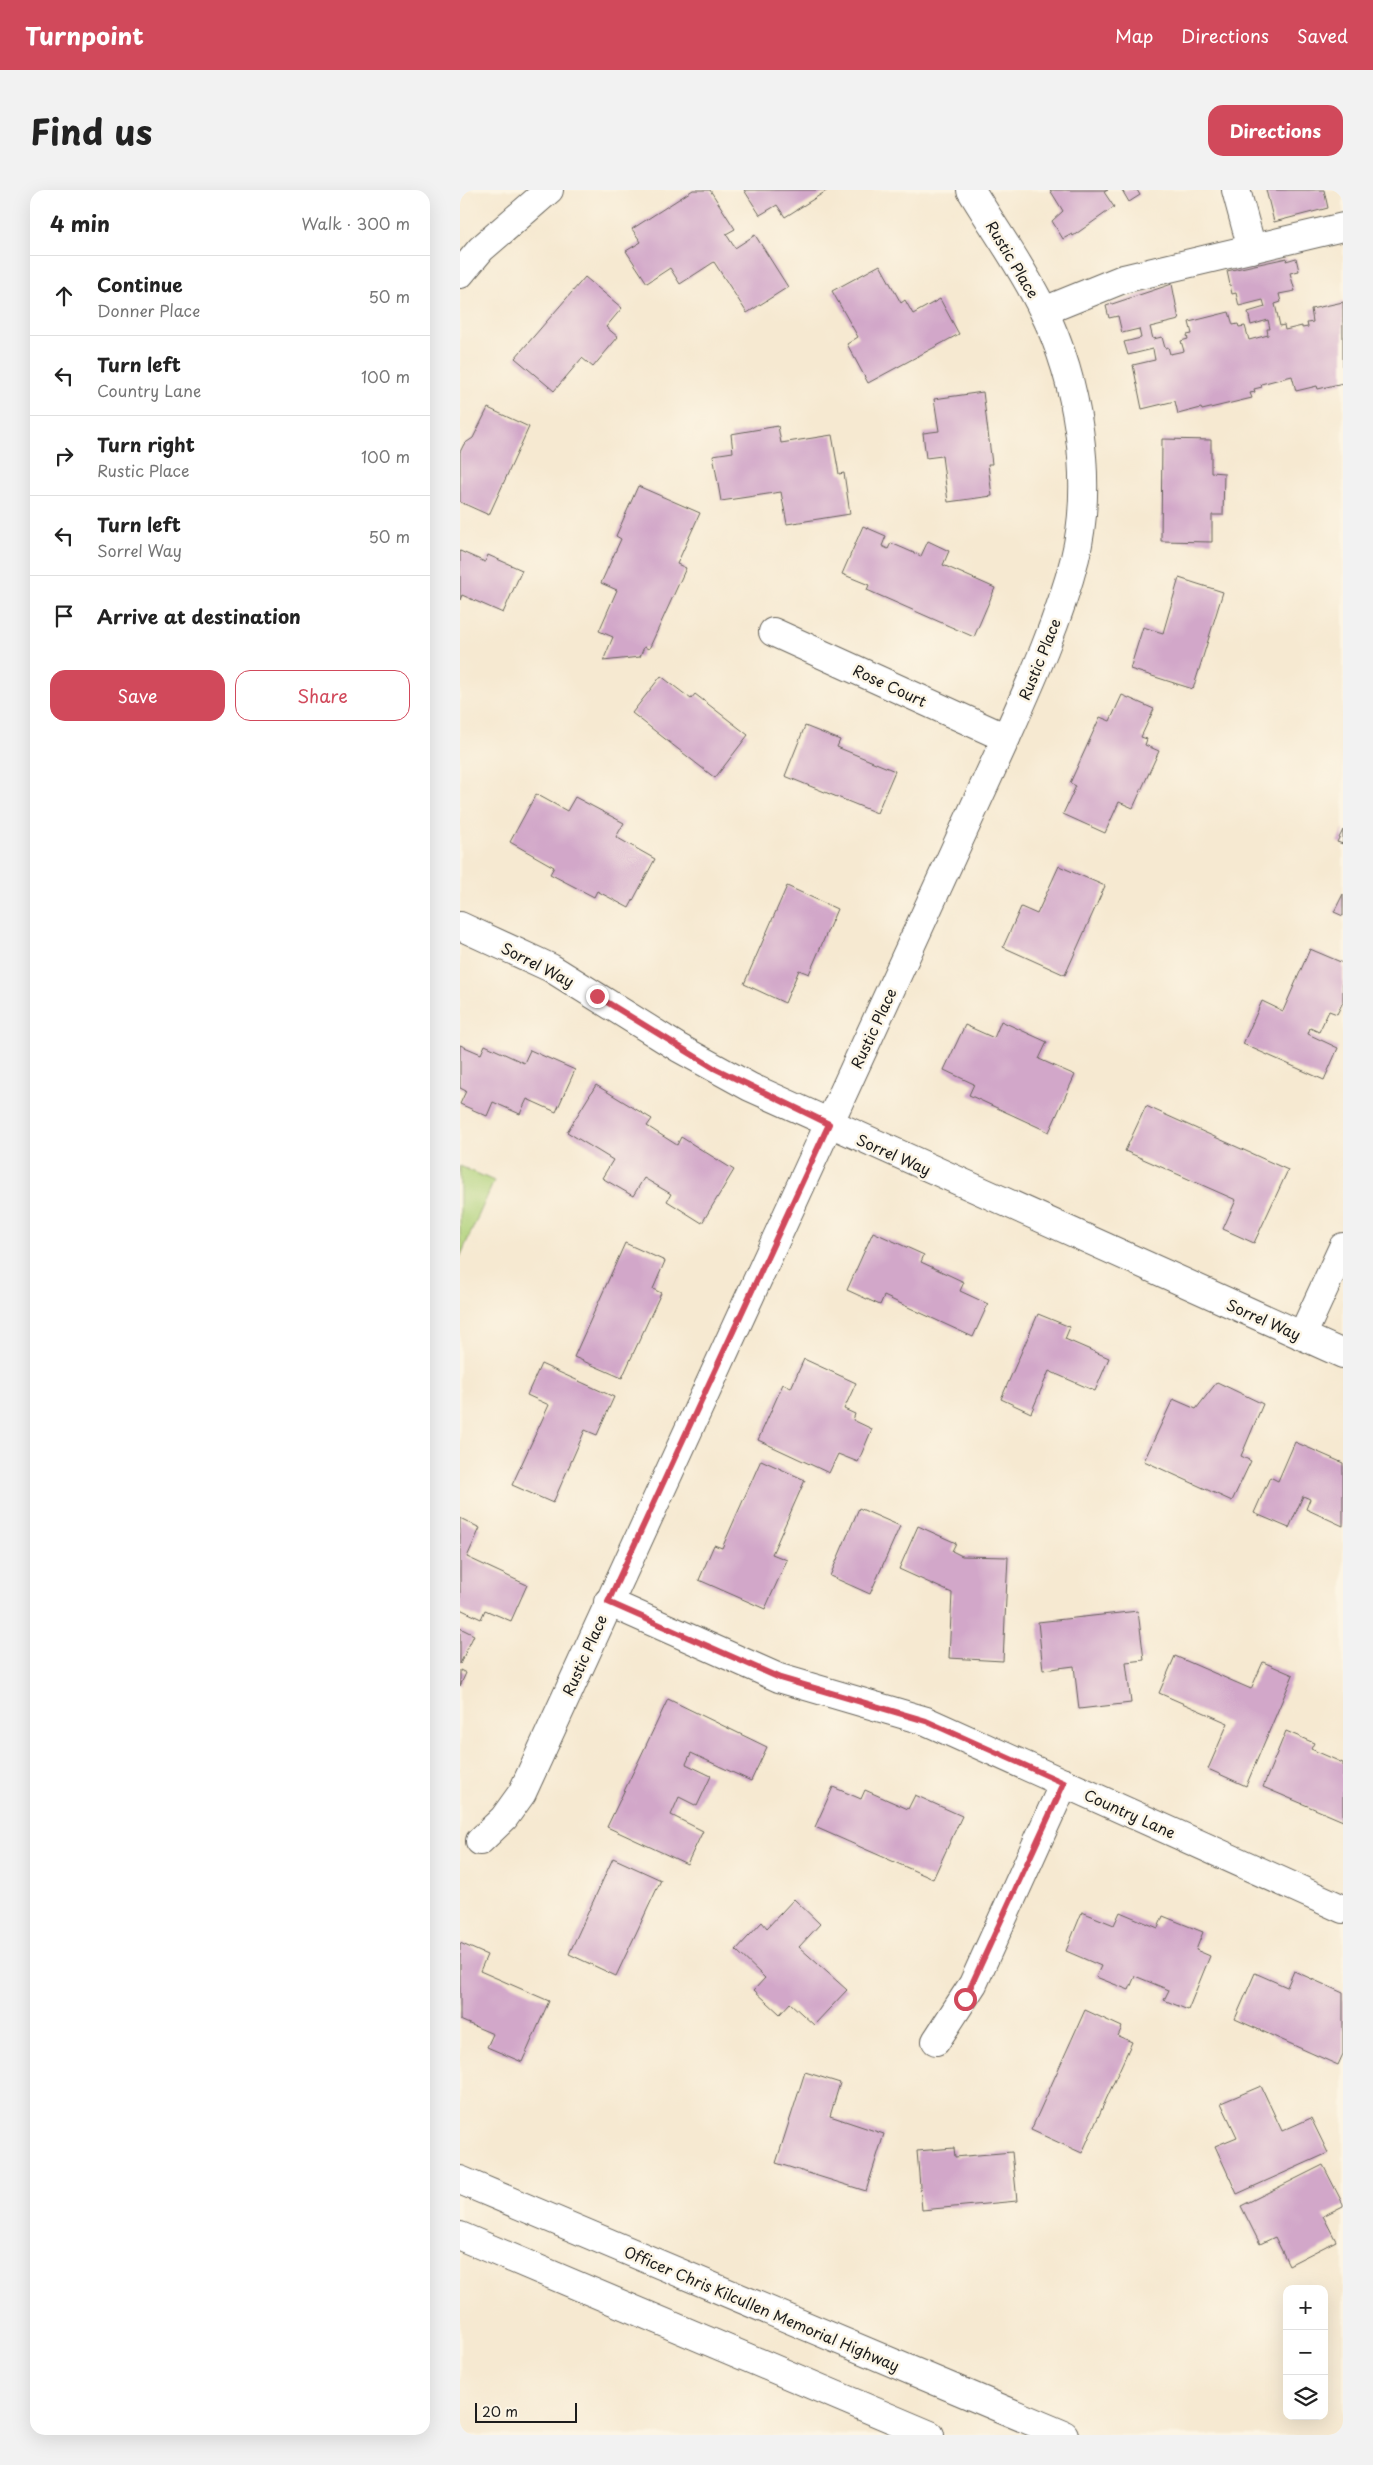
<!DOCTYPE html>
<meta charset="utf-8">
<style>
:root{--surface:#fff;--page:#f2f2f2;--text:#222;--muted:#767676;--line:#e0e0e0;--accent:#d1495b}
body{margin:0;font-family:"Playpen Sans",sans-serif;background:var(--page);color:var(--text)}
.controls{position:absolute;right:15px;bottom:15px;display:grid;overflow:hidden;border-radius:10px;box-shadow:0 5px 20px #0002}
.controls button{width:45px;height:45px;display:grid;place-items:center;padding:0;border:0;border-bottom:1px solid var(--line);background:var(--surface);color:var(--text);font:25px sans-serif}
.scale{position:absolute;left:15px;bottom:12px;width:102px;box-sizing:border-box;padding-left:5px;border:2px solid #1c1c1c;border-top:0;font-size:14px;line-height:18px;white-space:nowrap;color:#1c1c1c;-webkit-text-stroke:4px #fcf5e5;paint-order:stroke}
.stop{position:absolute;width:15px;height:15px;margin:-11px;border:4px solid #d1495b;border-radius:50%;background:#fff}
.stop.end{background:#d1495b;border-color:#fff;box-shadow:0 1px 5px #0008}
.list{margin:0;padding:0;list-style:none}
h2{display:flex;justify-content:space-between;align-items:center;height:65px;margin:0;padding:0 20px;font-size:21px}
h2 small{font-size:16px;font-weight:400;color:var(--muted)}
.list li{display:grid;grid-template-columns:32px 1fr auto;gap:15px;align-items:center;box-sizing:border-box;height:80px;padding:0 20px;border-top:1px solid var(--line)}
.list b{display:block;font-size:19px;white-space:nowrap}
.list p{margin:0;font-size:16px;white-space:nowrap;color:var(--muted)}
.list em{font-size:16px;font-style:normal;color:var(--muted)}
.actions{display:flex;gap:10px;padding:15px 20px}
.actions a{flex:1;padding:11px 0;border:1px solid var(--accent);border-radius:15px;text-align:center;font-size:18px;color:var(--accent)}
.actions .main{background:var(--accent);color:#fff}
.icon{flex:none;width:28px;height:28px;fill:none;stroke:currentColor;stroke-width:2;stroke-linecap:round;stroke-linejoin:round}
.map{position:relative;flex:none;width:883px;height:2245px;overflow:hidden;border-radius:15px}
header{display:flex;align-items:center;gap:30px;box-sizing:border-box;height:70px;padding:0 25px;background:var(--accent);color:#fff}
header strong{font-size:24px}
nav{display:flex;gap:28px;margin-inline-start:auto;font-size:18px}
.intro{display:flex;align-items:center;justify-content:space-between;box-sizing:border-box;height:120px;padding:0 30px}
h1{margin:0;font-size:35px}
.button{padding:12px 22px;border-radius:15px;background:var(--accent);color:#fff;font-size:18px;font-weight:700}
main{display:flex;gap:30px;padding:0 30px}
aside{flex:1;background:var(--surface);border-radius:15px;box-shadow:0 5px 20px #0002}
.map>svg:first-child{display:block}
.park{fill:#afd179;stroke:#66764a}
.building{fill:#d2a7c9}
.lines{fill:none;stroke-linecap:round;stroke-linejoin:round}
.minor-casing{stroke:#68645b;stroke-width:30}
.highway-casing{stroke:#68645b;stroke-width:30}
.minor{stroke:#fff;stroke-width:28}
.highway{stroke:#fff;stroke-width:28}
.route{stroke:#d1495b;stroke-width:6}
.labels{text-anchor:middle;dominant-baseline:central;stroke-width:5;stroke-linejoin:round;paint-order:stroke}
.street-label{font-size:15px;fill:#1c1c1c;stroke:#fcf5e5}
</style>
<header>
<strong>Turnpoint</strong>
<nav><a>Map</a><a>Directions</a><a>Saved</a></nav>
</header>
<div class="intro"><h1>Find us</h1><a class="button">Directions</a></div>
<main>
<aside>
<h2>4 min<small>Walk · 300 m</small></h2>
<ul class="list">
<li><svg class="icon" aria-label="ahead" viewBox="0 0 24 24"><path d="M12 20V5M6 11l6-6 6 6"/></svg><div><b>Continue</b><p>Donner Place</p></div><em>50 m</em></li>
<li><svg class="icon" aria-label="left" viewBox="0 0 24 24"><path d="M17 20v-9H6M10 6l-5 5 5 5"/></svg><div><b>Turn left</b><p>Country Lane</p></div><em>100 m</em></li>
<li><svg class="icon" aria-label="right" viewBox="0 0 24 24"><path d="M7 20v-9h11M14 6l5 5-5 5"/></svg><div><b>Turn right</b><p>Rustic Place</p></div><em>100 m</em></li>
<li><svg class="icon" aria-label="left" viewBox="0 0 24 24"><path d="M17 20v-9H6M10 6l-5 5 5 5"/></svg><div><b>Turn left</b><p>Sorrel Way</p></div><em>50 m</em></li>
<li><svg class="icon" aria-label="arrive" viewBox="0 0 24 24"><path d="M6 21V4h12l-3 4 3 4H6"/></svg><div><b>Arrive at destination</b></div></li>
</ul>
<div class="actions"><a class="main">Save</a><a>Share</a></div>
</aside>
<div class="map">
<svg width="883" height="2245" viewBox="0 0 883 2245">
<rect width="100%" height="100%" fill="#fcf5e5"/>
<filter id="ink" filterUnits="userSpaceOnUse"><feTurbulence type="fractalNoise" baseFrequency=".02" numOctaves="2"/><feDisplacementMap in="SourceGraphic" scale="10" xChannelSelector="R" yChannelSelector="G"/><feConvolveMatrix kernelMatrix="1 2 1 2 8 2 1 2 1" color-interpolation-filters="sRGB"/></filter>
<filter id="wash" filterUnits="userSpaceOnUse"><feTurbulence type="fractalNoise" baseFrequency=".0096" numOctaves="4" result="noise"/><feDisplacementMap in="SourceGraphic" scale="20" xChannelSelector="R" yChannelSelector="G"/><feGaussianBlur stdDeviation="1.12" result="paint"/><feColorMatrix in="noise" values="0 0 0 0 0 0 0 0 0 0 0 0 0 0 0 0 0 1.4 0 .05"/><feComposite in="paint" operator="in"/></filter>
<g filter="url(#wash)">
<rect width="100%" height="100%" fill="#f6e9d1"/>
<path class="park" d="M0,976L34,991L0,1067Z"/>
<g id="blocks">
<g class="building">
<path d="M233,0H250L275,39L266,44L275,58L295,45L328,97L287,123L254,72L220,94L210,78L187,93L166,61L181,52L172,39Z"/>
<path d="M284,0H368L325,27L317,15L300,25Z"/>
<path d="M590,0H648L644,2L654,17L613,46L612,44L603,49L592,31L603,21Z"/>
<path d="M662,0H677L680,5L669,12Z"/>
<path d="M806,0H864L868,18L814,32Z"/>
<path d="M827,68L826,71L836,68L839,81L830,83L835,101L819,104L821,112L815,114L820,136L824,135L825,140L842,136V138L848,137L847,133L853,132L851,119L883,112V193L858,199L857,196L836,201L832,186L801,194L802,197L794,199L795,202L790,203L792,208L742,220L741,218L718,224L715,211L682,219L673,175L695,170L693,159L668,165L664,152L681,148L679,139L662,143L658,126L649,128L646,116L712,94L719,130L690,137L693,149L702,147L705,158L708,157L710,164L724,161L721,151L728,149L727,145L732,144L729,132L769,122L773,135L778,134L779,137L785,136L789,150L808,145L807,139H810L808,130L791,135L788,122L805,117L803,110L779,116L776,103L772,104L767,81Z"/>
<path d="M420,75L441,113L445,110L453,124L480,109L499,144L408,193L387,154L398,147L372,101Z"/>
<path d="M125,87L162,118L146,137L158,147L133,177L122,168L94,201L55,168Z"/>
<path d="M523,202L532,274H528L532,306L488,312L482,266L466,268L463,243L479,241L474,209Z"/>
<path d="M28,218L69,237L29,325L0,312V262L4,254L13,248Z"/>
<path d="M318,236L321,253L372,245L379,284L384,283L390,324L327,334L321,302L261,311L253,265L273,262L271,244Z"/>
<path d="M702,249L751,250V282L764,283L763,325H752V352L701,351Z"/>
<path d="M178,296L240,323L217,374L226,378L189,459L184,457L180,467L143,471L153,447L139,441L157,400L141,393L161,349L156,346Z"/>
<path d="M403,336L426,346L422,356L428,359L431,353L461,366L468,351L489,361L483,375L535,398L514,447L407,400L409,395L382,384Z"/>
<path d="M0,361L25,372L28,365L62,380L43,423L2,405L0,410Z"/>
<path d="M719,388L763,402L733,499L670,479L683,437L703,443Z"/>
<path d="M201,486L231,509L235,504L288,545L255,588L172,523Z"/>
<path d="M662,505L694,519L681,547L687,549L685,555L699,561L673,618L659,612L645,643L603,624L616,596L610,593L640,527L650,531Z"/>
<path d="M345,536L380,550L377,557L435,581L417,623L325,586Z"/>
<path d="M76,604L107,621L115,607L164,633L156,647L195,669L169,718L137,701L134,707L90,684L94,677L50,652Z"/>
<path d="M883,640V654L877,652Z"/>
<path d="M599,676L645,696L605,785L543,757L561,717L577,724Z"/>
<path d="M327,696L377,719L349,784L339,780L325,813L284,794Z"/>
<path d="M883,704V726L874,722Z"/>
<path d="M850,759L883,773V812L877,824L869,821L859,842L850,838L848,844L878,858L864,890L783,854L802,811L823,821Z"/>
<path d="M541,831L587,852L579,869L615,885L589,942L509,905L514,894L484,880L505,835L534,848Z"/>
<path d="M0,855L21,864L25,855L64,873L70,860L115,880L96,922L67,909L60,924L33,912L27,926L0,914L6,901L0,898Z"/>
<path d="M136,895L192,929L187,936L217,955L221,947L274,980L242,1033L207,1011L211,1004L184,988L173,1006L142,988L153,970L107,942Z"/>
<path d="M686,916L828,980L794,1053L763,1039L776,1010L665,961Z"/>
<path d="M413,1042L464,1065L461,1072L504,1092L500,1101L528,1114L513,1147L424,1106L420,1115L387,1100Z"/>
<path d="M165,1053L205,1071L193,1099L201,1103L162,1188L114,1167Z"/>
<path d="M578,1124L610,1137L605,1149L649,1168L635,1201L589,1181L571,1223L541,1209Z"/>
<path d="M344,1169L396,1193L384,1219L395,1224L393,1230L412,1239L398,1272L378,1264L369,1283L298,1250L323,1194L331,1198Z"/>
<path d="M81,1174L154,1207L137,1245L125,1240L93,1313L52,1295L89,1215L67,1205Z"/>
<path d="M757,1192L803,1214L781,1266L791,1271L772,1311L684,1271L713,1209L736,1219Z"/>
<path d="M835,1252L883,1273V1336L846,1319L850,1309L843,1306L829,1338L794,1323L810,1287L818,1291Z"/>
<path d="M301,1270L345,1290L312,1364L327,1370L305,1419L239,1390L254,1355L262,1358Z"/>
<path d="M399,1318L440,1336L410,1404L370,1386Z"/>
<path d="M0,1328L20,1338L7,1367L67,1395L51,1431L25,1420L21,1429L0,1419Z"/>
<path d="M458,1336L496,1353L492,1361L502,1366L548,1367L543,1471L489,1468L492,1403L439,1379Z"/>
<path d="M678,1421L684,1470L666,1472L671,1513L619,1519L614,1476L583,1480L578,1432Z"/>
<path d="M0,1438L14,1445L0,1474Z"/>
<path d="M715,1466L791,1499L803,1472L833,1485L786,1596L748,1579L768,1533L699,1503Z"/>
<path d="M0,1480L6,1483L0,1496Z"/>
<path d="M208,1509L307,1557L291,1591L231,1563L226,1574L251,1586L237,1616L219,1607L211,1625L243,1641L227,1674L147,1637Z"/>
<path d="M826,1541L854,1553L851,1559L883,1573V1631L803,1597Z"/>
<path d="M373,1597L401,1609L405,1600L448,1619L455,1605L502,1626L473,1689L355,1637Z"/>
<path d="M153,1668L201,1690L156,1786L109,1764Z"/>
<path d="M334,1709L360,1734L339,1757L387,1800L354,1835L330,1813L320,1824L294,1800L305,1788L276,1760L302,1732L307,1738Z"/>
<path d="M622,1722L654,1735L660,1722L698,1738L703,1726L743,1742L736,1760L750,1766L728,1820L704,1810L709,1800L675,1786L669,1800L636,1787L641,1776L606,1761Z"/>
<path d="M0,1753L27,1765L20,1781L89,1811L62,1872L27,1857L33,1844L0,1830Z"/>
<path d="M834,1781L883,1803V1864L878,1875L775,1829L795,1783L827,1797Z"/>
<path d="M625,1820L662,1837L658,1846L672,1852L622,1963L571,1940Z"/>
<path d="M345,1882L380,1893L370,1926L424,1944L406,2001L316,1973Z"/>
<path d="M801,1896L822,1941L851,1928L868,1963L777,2004L755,1956L777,1947L761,1913Z"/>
<path d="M494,1958L495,1967L552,1962L557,2011L462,2020L457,1961Z"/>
<path d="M863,1975L883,2014V2016L863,2026L876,2051L829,2075L815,2047L800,2054L781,2016Z"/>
</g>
</g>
</g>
<g filter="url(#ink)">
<use href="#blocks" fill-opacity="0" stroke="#68645b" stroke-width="1"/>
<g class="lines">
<defs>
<g id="minor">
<path d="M776,0L792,59"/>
<path d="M0,84L21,59L89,0"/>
<path d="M584,121L663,89L883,37"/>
<path d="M313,442L546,548"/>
<path d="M0,736L91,778L219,858L290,897L883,1164"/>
<path d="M842,1146L883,1057"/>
<path d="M148,1412L319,1488L466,1531L883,1719"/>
<path d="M20,1651L44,1628L62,1603L546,548C572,490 599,430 615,368C634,290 618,191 583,120C563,78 535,40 511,0"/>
<path d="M476,1851L513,1794L604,1593"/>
</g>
<g id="highway">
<path d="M0,1990L604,2245"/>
<path d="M0,2046L470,2245"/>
</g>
</defs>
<use href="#minor" class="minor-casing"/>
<use href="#highway" class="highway-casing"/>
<use href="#minor" class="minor"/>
<use href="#highway" class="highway"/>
</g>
</g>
<g class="lines" filter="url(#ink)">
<path class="route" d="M137,806L254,878L369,934L148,1412L320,1488L466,1531L604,1593L505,1809"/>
</g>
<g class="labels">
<g class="street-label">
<text transform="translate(553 69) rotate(59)">Rustic Place</text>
<text transform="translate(579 469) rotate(-68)">Rustic Place</text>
<text transform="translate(430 495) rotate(25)">Rose Court</text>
<text transform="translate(78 774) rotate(27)">Sorrel Way</text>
<text transform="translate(413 838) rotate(-65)">Rustic Place</text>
<text transform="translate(434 964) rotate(24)">Sorrel Way</text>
<text transform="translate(804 1129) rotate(24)">Sorrel Way</text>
<text transform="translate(124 1465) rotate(-66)">Rustic Place</text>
<text transform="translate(670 1623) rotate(24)">Country Lane</text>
<text transform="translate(302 2118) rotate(23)">Officer Chris Kilcullen Memorial Highway</text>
</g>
</g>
</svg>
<div class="controls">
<button>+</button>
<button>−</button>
<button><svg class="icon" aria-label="layers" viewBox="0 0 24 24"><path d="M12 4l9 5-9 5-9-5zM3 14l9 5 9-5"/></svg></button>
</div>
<div class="scale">20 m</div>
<div class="stop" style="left:505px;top:1809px"></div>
<div class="stop end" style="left:137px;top:806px"></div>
</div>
</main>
